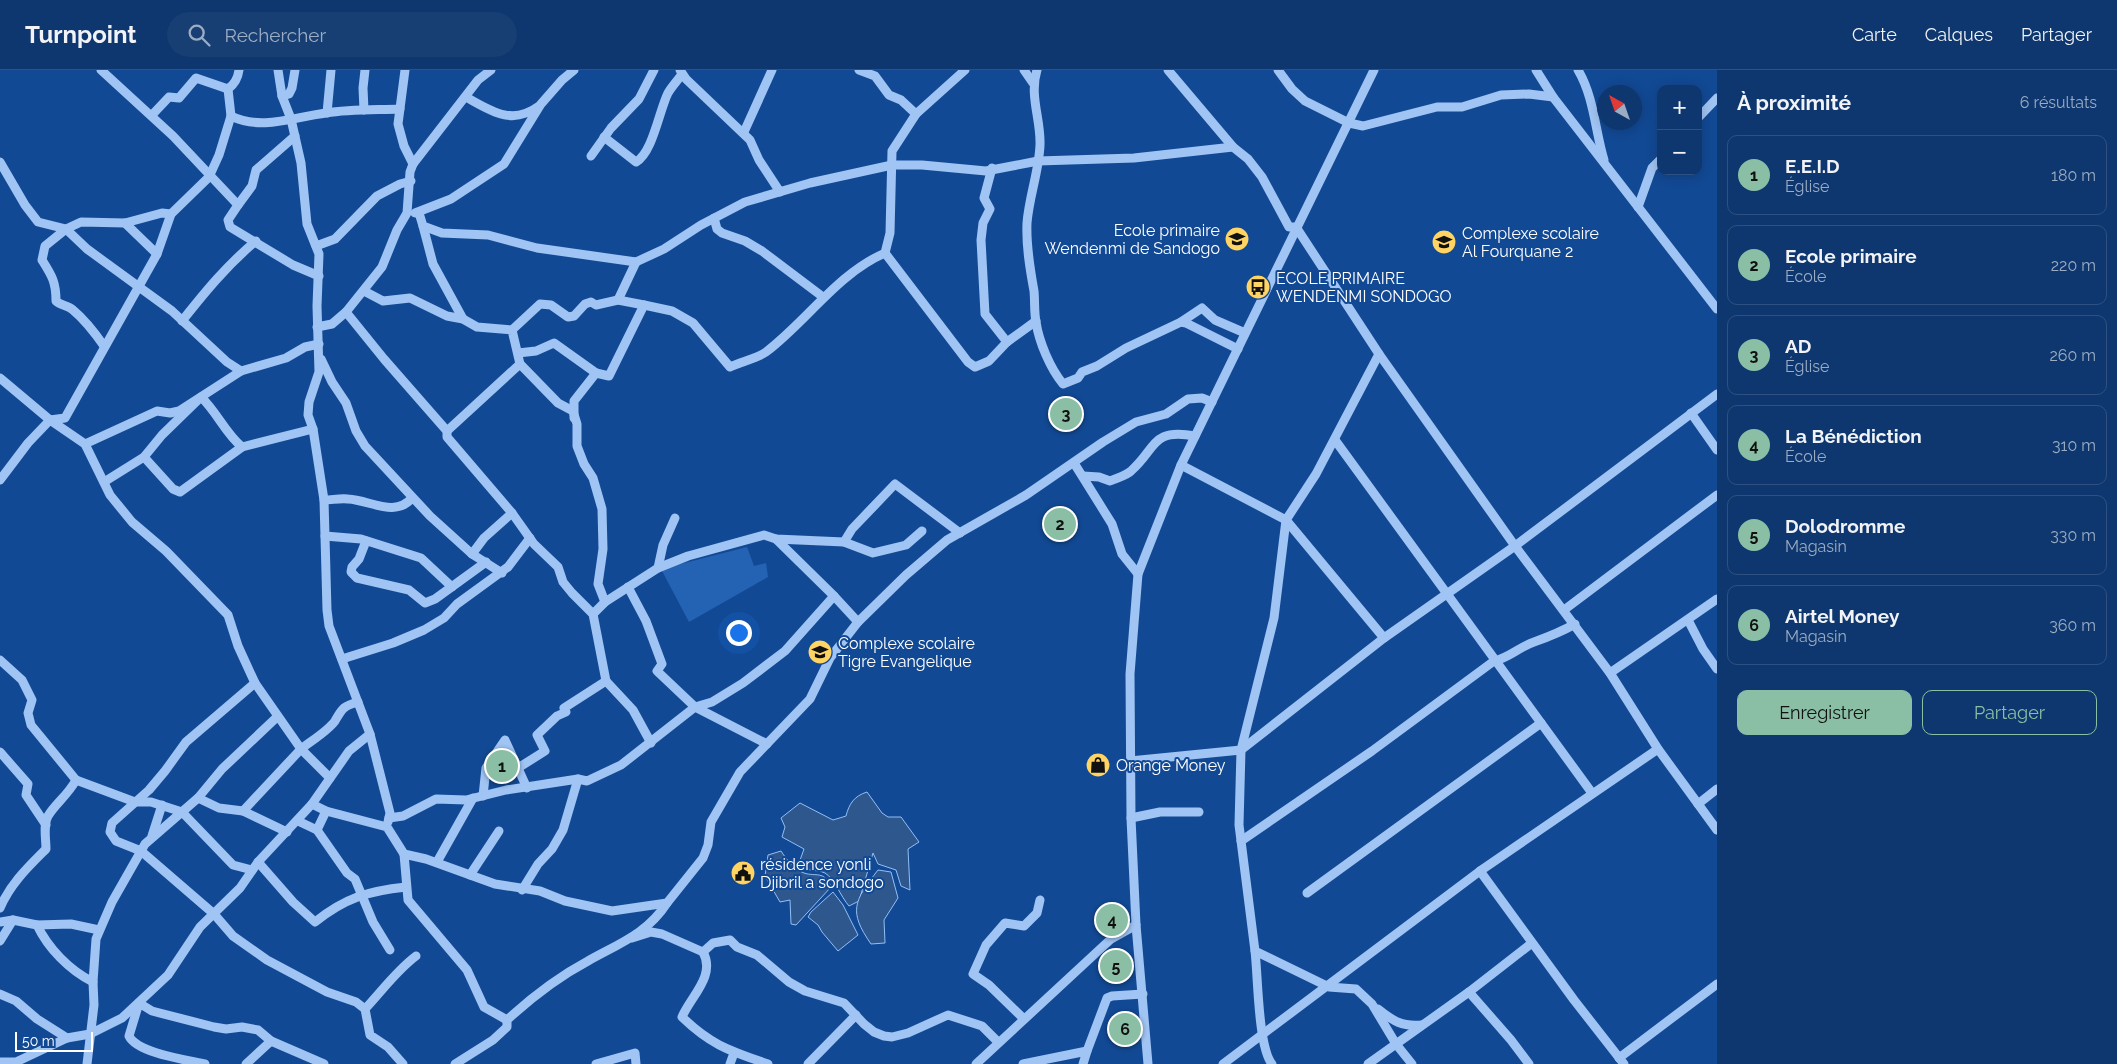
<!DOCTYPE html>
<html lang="fr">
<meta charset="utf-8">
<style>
:root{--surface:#0e376f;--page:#173f74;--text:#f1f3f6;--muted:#9bacc3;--line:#2e5182;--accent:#8abfa5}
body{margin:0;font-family:Raleway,sans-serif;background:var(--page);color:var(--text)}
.controls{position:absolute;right:15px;top:15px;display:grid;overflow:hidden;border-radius:10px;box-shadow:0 2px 12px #0003}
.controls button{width:45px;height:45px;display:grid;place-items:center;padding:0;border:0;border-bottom:1px solid var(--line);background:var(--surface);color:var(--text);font:25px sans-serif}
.compass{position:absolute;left:1597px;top:15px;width:45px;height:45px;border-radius:50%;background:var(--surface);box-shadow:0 2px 12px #0003;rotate:320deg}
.scale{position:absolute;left:15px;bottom:12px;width:78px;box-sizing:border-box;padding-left:5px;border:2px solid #fff;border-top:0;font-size:14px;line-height:18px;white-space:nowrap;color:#fff;-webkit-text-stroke:4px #124994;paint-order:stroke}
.you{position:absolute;left:738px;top:562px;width:18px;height:18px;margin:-12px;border:4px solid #fff;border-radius:50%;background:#1a73e8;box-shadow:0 0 0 8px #1a73e833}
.badge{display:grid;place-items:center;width:32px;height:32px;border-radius:50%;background:var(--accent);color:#111;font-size:16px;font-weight:700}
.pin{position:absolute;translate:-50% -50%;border:2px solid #fff;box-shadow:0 1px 5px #0006}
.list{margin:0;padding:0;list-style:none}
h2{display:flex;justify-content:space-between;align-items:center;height:65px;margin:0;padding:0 20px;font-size:21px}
h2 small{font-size:16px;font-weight:400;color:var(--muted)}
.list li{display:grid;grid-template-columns:32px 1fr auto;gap:15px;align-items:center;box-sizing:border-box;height:80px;margin:0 10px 10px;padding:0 10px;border:1px solid var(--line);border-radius:10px}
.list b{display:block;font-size:19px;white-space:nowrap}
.list p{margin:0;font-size:16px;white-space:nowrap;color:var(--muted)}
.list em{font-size:16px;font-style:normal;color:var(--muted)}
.actions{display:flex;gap:10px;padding:15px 20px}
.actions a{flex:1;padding:11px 0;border:1px solid var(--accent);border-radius:10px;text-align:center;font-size:18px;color:var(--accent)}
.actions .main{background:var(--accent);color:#111}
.icon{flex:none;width:28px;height:28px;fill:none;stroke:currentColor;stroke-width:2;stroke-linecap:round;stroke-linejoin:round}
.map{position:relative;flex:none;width:1717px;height:994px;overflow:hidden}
header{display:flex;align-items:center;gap:30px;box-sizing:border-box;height:70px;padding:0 25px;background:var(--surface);border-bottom:1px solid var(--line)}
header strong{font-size:24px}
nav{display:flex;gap:28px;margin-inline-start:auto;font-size:18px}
.search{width:350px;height:45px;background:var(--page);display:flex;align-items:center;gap:12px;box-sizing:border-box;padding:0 18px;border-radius:28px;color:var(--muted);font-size:19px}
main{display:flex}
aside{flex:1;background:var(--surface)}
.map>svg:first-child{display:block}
.green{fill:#2463b3}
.water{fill:#2e578e;stroke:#92bff6}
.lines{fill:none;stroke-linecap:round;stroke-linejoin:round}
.minor{stroke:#a0c4f3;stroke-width:9}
.labels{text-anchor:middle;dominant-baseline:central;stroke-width:4;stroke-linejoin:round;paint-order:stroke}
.poi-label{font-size:16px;fill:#fff;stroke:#124994;text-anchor:start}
</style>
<header>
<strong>Turnpoint</strong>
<div class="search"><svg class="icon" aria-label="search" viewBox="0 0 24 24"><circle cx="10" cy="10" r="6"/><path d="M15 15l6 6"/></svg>Rechercher</div>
<nav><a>Carte</a><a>Calques</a><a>Partager</a></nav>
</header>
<main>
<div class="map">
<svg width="1717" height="994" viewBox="0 0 1717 994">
<rect width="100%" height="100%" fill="#124994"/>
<path class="green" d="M747,477L754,496L766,493L768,507L689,552L661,499Z"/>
<g class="water">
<path d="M867,722L882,743L888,747H901L919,772L908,779L910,820L901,816L896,800L878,794L873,783L859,831L849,836C841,827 834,808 825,803C814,798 810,804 799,793L804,779L782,767L785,757L781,748L800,733L833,750L846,746C849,734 854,726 867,722Z"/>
<path d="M781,781C786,789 795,800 804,803C816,807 824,800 831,817L796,855L791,854L790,830L780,832L765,806L768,785Z"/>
<path d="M878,800L891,802L898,828L884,850L885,873L871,874C848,841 854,831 878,800Z"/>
<path d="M833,822L843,835L858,865L838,881L822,862L818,855L808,847L811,842Z"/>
</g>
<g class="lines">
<g class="minor">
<path d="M101,0L173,66L238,135L228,150L230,157L293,195L319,206"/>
<path d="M278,0L282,26L291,49L301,93L307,154L319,184L317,236L319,302L309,332L308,345L313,359L324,430L327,540L329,556L370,664L349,681L312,734L326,741L387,757L404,784L426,789L495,814L540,821L565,831L612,841L667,833L703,788L708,775L711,752L740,702L810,629L830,588L858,552"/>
<path d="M405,0L398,54L404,76L413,94"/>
<path d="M680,0L686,9L750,70L759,90L780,122"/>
<path d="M859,0L875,6L889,25L901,30L916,44"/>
<path d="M1024,0L1033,13"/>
<path d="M1037,0C1029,26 1041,49 1040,75C1039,101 1029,127 1027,153C1026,176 1030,199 1034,221C1035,231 1034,242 1036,252C1039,272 1050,298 1063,314L1078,308L1082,302L1097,296L1126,278L1181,252L1186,253L1238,279"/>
<path d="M1168,0L1233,77L1248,89L1262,107L1289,157H1296L1379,284L1515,476L1610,603L1658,679L1717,760"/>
<path d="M1278,0L1292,19L1305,31L1349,53L1363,56L1437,37H1462L1501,25L1529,24L1553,27"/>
<path d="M1536,0L1553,27L1717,239"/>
<path d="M1578,0C1594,27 1595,60 1604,90"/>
<path d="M282,26L289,24L292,18L295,0"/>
<path d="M466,27C491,41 512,56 539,36"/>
<path d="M364,40L363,18L365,0"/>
<path d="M327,43L331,0"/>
<path d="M152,45L169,27L179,28L196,8L228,19"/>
<path d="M231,46C261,61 294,47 326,43C350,39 376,40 400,39"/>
<path d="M1698,48L1717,28"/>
<path d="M744,62L772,0"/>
<path d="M604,67L636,92C653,82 659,41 668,23C672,16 678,10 682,4"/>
<path d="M591,86L611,58L639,29L654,0"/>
<path d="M0,92L25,135L38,152L66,159L87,179L172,241L227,292L241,301"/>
<path d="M992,98L984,128L990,139L983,153L981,170L985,244L1007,272"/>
<path d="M238,135L252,116L256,100L295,66"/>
<path d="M1638,137L1652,98L1661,89"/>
<path d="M415,143L451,129L504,94L541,34L562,10L574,0"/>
<path d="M419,143L423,156L442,163L488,165L537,178L636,192L664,179L701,155L745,132L810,113L892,95H922L986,101L1038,91L1134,88L1233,77"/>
<path d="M714,148L717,159L722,163L745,171L762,181L823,227"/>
<path d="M125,153L157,184"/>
<path d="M423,156L433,194L463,249"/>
<path d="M316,176L335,169L377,126L400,114L411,111"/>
<path d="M885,183L968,292L975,297L989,291L1007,272L1036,251"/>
<path d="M364,221L383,231L410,228L447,246L463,249L477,257L512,260L520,294L558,333L573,341L577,354V376L584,394L593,408L602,439L603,479L598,514L605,532"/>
<path d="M618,230L636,192"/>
<path d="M346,242L384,289L447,361V367L512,443L534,474L558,497L563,512L572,523L593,544L606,611L633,640L651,673"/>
<path d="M182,251C205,222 227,195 256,171"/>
<path d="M1181,252L1202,238L1215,250L1245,263"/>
<path d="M317,257L332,254L346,242L382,197L397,160L407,143L410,102L413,94L478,10L491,0"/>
<path d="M512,260L540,234L551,235L568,247L574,246L585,234L591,232L596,235L618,230L644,235"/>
<path d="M104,276C95,263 85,250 73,240C68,235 61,236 56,231C56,212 52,206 42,190L45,176L66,159L81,152L125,153L162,143L171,144L209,107L219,85L231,46L228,19C235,14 238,8 239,0"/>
<path d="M518,283L536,281L554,273L596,303"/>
<path d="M321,289L332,312L346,333L356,361L365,376L430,446L472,484L502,503"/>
<path d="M0,308L50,350L85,374L110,425L132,452L166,481L228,545L238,576L255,613L301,679C311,671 328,661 335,651C342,639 343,636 358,632"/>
<path d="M1691,343L1717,380"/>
<path d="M574,348V331L596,303L609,306L644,235L672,241L693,253L730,297C740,292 758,288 766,282C807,251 837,204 885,183L890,163L892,81L916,44L965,0"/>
<path d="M447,361L520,294"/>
<path d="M1335,370L1592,723"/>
<path d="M85,374L157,341L170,343L179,341L241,301L286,288L305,277L319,274"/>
<path d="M144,387L173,419L180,422L242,377"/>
<path d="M1074,393L1112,454L1122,484L1138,504"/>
<path d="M1181,395L1286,450L1316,404L1379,284"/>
<path d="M1083,406L1099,407L1110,411C1116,408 1126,406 1131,401C1157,378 1151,358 1195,366"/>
<path d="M0,410L28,373L50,350L65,348L157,184L171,144"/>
<path d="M104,412L144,387L162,365L201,327C217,342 225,363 242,377L313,359"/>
<path d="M324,430C332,430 340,428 348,429C370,430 395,448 412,428"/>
<path d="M325,466L361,469L421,488L452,517"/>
<path d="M776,469L834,526"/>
<path d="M366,471L359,489L352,497L351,502L357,508L409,520L425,533L435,529L486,492"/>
<path d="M844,472L852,459L895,414L960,463"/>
<path d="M472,484L484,468L512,443"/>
<path d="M658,498L663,475L675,448"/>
<path d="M628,517L646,551L662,594L657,601L695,637L767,674"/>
<path d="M1564,540L1717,425"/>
<path d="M593,544L605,532L658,498L688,486L764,465L776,469L844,472L873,483L906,475L922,461"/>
<path d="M1688,550L1703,579L1717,599"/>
<path d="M1384,568L1286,450L1274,548L1241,680L1239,755L1255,881L1329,917L1356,919L1372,934L1396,974L1412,994"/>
<path d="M342,589L393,573L424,560L444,548L457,534L508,497L530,468"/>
<path d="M0,590L22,610L32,630L28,643L31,655L76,710L135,732H151L182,742L233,795L252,800"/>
<path d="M1610,603L1717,529"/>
<path d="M255,613L186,672L165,701L149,720L112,753L110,762L116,771L141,781L214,844L233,866L267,890L327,922L356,932L365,939L370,965L388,977L403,994"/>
<path d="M370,664L390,743L388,752"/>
<path d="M0,682L28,714L26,725L46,755"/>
<path d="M1130,691L1241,680L1384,568L1515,476L1717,324"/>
<path d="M518,698L545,681L537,665L557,646L566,642L564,638L606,611"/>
<path d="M483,726L486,698L505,670L527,718"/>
<path d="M198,728L219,738L243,741L287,762"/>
<path d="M1698,734L1717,719"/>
<path d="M243,741L301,679L330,708"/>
<path d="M389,748L403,746L436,729L466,730L506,720L578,709L587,711L621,695L695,637L712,632L743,613L785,581L834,526L858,552L906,505L947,470L1026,425L1103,372L1136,352L1166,344L1188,329L1202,328L1212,332"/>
<path d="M1131,748L1160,742H1199"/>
<path d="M298,751L317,760L347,803L355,809L373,852L390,880"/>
<path d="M317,760L326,741"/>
<path d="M152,766L162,735"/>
<path d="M1241,771L1372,681L1494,591C1509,588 1519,577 1534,572C1548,567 1561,562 1575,554"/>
<path d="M404,784L408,830L467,900L484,937L507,950"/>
<path d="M258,792L293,832L315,852C345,828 368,821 406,817"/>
<path d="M437,792L473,728"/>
<path d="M1480,801L1574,930L1624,994"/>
<path d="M470,805L499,761"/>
<path d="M522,820L538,794L552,779L563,760L578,709"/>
<path d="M1307,823L1541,653"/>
<path d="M0,838C10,814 28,797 46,779C46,769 43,755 48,746C55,734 68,725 76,710"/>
<path d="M0,852L13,850L37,855C48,878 69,900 93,912"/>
<path d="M37,855L71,854L99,860"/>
<path d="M632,868L651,862L662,864L703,882L713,873L730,870L737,877L757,885L789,912L805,921L844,933L864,954L874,962L884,966L892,967L908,963L948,945L982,956L998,972"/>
<path d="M0,871L13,850"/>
<path d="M1255,881C1258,906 1258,977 1272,994"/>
<path d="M703,882C716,906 691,926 682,947C712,976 731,981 768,994"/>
<path d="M1469,922L1511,970L1529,994"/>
<path d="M0,924L16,931L37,949L67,968"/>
<path d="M365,939C382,921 396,901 416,886"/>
<path d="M1378,939C1393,951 1402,957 1422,955"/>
<path d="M1024,949L989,915L973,904L986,875L1005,853L1024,856L1037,843L1040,830"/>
<path d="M1087,981L1107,928L1112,926L1143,924"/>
<path d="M1619,988L1717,914"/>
<path d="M0,992H16L67,968L90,964L122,948L168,905L200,857L240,818L258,792L312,734"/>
<path d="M87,994L94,935L93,912L96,869L112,832L145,774L198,728L222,699L277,647"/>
<path d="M205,994C187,990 137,983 129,966L139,933L152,941L214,957L226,959L242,957L258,960L271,971L324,994"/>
<path d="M246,994L271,971"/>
<path d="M455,994L493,970L507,957V950C532,927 558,907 588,891C618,874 647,864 667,833"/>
<path d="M596,994L635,983L636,994"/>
<path d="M730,994L734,983"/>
<path d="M808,994L856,945"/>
<path d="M976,994L1111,869L1136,855"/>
<path d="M1023,994L1087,981L1083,994"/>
<path d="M1148,994L1136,855L1131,748L1130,604L1138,504L1181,395L1374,0"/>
<path d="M1223,994L1480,801L1658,679"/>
<path d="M1368,994L1469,922L1532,873"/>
</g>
</g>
<defs>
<symbol id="school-disc" viewBox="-11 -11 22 22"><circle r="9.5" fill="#ffd462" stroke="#124994"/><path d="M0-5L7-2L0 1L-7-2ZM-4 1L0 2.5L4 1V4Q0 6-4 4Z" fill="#111"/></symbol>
<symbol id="bus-disc" viewBox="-11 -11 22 22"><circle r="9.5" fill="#ffd462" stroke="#124994"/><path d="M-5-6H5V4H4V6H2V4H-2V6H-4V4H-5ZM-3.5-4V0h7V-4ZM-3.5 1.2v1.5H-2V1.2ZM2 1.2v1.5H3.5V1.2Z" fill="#111"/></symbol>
<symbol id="shop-disc" viewBox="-11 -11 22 22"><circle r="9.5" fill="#ffd462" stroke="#124994"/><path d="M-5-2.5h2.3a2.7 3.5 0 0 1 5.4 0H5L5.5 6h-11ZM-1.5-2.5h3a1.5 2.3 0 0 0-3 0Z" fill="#111"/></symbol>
<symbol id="civic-disc" viewBox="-11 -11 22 22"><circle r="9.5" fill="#ffd462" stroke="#124994"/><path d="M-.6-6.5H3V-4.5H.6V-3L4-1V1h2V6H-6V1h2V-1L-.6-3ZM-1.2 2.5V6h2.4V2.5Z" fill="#111"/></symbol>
</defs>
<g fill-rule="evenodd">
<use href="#school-disc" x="1223" y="155" width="28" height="28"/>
<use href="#school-disc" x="1430" y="158" width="28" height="28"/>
<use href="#bus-disc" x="1244" y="203" width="28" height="28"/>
<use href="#school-disc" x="806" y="568" width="28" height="28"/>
<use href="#shop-disc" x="1084" y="681" width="28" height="28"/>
<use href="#civic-disc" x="729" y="789" width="28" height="28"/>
</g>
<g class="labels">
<g class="poi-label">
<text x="1220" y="160" text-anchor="end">Ecole primaire<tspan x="1220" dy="18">Wendenmi de Sandogo</tspan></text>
<text x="1462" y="163">Complexe scolaire<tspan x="1462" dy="18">Al Fourquane 2</tspan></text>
<text x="1276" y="208">ECOLE PRIMAIRE<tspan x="1276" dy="18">WENDENMI SONDOGO</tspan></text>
<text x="838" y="573">Complexe scolaire<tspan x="838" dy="18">Tigre Evangelique</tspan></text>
<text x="1116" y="695">Orange Money</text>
<text x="760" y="794">résidence yonli<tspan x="760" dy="18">Djibril a sondogo</tspan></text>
</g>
</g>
</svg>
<div class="controls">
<button>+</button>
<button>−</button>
</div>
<svg class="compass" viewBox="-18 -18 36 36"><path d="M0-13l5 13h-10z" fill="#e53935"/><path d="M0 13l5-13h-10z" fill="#9bacc3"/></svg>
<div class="scale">50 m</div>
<div class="you"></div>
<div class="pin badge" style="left:502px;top:696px">1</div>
<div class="pin badge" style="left:1060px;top:454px">2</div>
<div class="pin badge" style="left:1066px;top:344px">3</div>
<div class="pin badge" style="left:1112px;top:850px">4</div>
<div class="pin badge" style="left:1116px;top:896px">5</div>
<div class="pin badge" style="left:1125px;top:959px">6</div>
</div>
<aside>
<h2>À proximité<small>6 résultats</small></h2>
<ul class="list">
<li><span class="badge">1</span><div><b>E.E.I.D</b><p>Église</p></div><em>180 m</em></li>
<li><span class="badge">2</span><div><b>Ecole primaire</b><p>École</p></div><em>220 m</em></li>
<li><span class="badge">3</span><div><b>AD</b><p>Église</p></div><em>260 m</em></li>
<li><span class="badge">4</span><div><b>La Bénédiction</b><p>École</p></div><em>310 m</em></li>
<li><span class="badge">5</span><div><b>Dolodromme</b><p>Magasin</p></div><em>330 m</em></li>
<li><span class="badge">6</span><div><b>Airtel Money</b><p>Magasin</p></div><em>360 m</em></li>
</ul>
<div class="actions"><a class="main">Enregistrer</a><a>Partager</a></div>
</aside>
</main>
